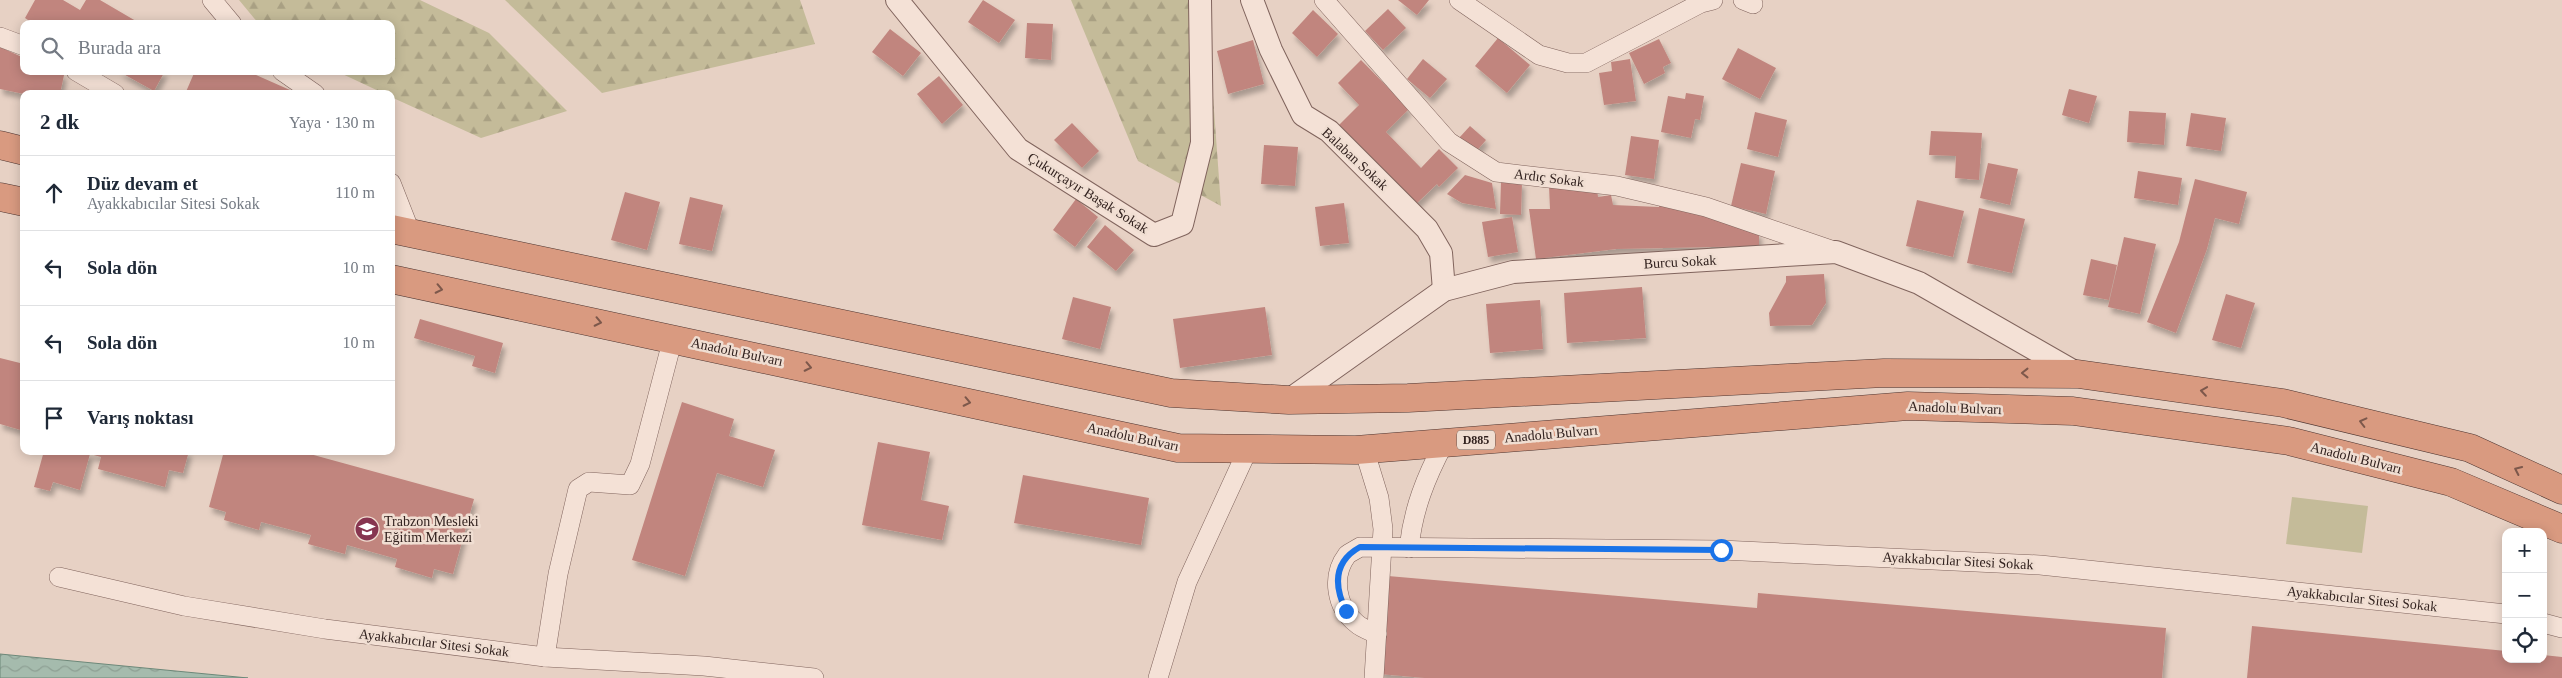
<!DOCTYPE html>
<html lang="tr">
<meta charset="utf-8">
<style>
:root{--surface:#fff;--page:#f2f2f3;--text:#1f2937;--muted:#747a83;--line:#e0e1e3}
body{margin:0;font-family:Georgia,serif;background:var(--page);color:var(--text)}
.controls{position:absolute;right:15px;bottom:15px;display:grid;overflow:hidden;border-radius:10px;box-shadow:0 2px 12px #0003}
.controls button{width:45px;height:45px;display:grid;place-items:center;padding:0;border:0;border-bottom:1px solid var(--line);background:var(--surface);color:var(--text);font:25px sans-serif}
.stop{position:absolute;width:15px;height:15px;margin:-11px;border:4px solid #1a73e8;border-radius:50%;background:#fff}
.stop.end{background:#1a73e8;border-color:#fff;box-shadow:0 1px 5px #0008}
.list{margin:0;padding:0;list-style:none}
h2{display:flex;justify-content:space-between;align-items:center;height:65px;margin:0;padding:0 20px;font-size:21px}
h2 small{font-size:16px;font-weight:400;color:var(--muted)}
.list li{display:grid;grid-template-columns:32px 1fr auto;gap:15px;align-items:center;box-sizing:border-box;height:75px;padding:0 20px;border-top:1px solid var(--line)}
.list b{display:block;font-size:19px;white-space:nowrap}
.list p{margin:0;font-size:16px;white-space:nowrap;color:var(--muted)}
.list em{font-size:16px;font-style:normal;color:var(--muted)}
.icon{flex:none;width:28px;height:28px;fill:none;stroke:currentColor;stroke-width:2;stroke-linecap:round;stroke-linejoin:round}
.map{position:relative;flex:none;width:2562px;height:678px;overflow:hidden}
.search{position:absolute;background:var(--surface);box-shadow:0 2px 12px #0003;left:20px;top:20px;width:375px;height:55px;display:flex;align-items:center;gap:12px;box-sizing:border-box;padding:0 18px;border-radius:10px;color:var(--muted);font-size:19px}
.panel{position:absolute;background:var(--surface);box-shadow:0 2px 12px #0003;left:20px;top:90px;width:375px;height:365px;border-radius:10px}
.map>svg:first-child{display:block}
.green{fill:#c4bb99}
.forest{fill:url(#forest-firs)}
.water{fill:url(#water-waves);stroke:#6d8879}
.building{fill:#c1857e;filter:url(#shadow)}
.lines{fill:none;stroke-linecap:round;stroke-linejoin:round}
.minor-casing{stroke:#80645d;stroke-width:20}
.tertiary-casing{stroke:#80645d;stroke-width:24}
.trunk-casing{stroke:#4e3530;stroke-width:29}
.minor{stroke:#f4e1d6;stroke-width:19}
.tertiary{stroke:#f4e1d6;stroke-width:22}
.trunk{stroke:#d99a80;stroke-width:28}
.oneway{stroke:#7d584b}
.route{stroke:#1a73e8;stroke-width:6}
.labels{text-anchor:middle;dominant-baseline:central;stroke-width:5;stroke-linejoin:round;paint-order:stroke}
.shield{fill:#f0ded2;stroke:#6b5a55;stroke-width:1}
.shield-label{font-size:12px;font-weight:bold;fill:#32221f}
.street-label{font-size:14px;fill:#32221f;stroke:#f0ded2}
.poi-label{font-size:14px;fill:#32221f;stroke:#f0ded2;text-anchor:start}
</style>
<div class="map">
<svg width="2562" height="678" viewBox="0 0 2562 678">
<defs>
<pattern id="forest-firs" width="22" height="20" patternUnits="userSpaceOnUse" patternTransform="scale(1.25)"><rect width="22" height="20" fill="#c4bb99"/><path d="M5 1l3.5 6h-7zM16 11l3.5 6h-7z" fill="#a9a083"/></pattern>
<pattern id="water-waves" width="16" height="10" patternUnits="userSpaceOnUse" patternTransform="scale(1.25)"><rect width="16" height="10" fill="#a5bbad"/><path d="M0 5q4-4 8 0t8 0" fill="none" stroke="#8ea094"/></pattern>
<filter id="shadow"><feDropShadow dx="3" dy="5.5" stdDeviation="2.5" flood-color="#0004"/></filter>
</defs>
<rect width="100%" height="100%" fill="#e7d1c4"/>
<path class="green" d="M2292,497L2368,506L2362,553L2286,544Z"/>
<g class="forest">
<path d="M239,0H420L489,33L567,111L481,138L391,97V94H385L336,71H391V24H259Z"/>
<path d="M505,0H800L815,44L602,93Z"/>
<path d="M1071,0H1206L1221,206L1138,161Z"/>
</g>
<path class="water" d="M0,654L248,678H0Z"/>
<g class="building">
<path d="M35,0H63L80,10L86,0H100L141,24H34L25,18Z"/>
<path d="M983,0L1015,20L999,43L968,22Z"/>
<path d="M1398,0H1429L1417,15Z"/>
<path d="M1388,9L1406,28L1383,50L1365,31Z"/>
<path d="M1313,10L1338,34L1317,57L1292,33Z"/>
<path d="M1027,23L1053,24L1051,60L1025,58Z"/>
<path d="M890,29L921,53L903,76L872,52Z"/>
<path d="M1498,38L1530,65L1507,93L1475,66Z"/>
<path d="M1659,39L1671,63L1663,67L1665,73L1644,84L1629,53Z"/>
<path d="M1253,40L1264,84L1228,94L1217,51Z"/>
<path d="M0,47L24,58V71H55L64,75L60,94H24L0,89Z"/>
<path d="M1738,48L1776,68L1760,99L1722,79Z"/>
<path d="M1423,59L1447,79L1430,98L1407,79Z"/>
<path d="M1630,59L1636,101L1604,105L1599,73L1612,71L1611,62Z"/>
<path d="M1361,60L1409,109L1386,132L1421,168L1439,149L1458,168L1439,187L1437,184L1415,205L1338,126L1359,105L1338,83Z"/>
<path d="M118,71H165L154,91Z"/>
<path d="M195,71H247L299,94H185Z"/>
<path d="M939,76L963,105L942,124L917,94Z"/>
<path d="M2069,89L2097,96L2089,123L2062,115Z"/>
<path d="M1686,93L1704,96L1700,120L1695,119L1691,138L1661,132L1668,96L1685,99Z"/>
<path d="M2129,111L2166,113L2164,145L2127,142Z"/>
<path d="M1755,112L1787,120L1778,157L1747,149Z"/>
<path d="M2191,113L2226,118L2221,151L2186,146Z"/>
<path d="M1072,123L1099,151L1082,168L1054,140Z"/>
<path d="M1470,126L1486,140L1475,153L1459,138Z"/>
<path d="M1931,131L1982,133L1979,180L1955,178L1956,156L1929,155Z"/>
<path d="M1631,136L1659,140L1654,179L1625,175Z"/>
<path d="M1264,145L1298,147L1295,186L1261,184Z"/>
<path d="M1741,163L1775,171L1766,214L1731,206Z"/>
<path d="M1988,163L2018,169L2010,205L1980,198Z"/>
<path d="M2138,171L2182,178L2178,205L2134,198Z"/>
<path d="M1465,175L1492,183L1496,209L1462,203L1447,194Z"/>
<path d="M2195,179L2247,192L2239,224L2215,218L2207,249L2176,333L2147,322L2179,242Z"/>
<path d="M1501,181L1522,182L1521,215L1500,214Z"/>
<path d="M1549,186L1597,189L1598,197L1611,195L1613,205L1659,207V202L1759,233V246L1616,249L1536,259L1529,209H1550Z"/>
<path d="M625,192L660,202L647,250L611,240Z"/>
<path d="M690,197L723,205L712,251L679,244Z"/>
<path d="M1076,199L1098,217L1075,247L1053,230Z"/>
<path d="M1917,200L1964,211L1953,257L1906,246Z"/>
<path d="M1344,203L1349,243L1320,246L1315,207Z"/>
<path d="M1979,208L2025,219L2012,273L1967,263Z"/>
<path d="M1512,217L1518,252L1488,257L1482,222Z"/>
<path d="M1105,225L1134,250L1116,271L1087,247Z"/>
<path d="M2124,237L2156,244L2140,314L2108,307Z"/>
<path d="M2091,259L2117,265L2109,300L2083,295Z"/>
<path d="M1824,274L1826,303L1812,325L1770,326L1769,313L1786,282V276Z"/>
<path d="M1642,287L1646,338L1567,343L1564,293Z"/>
<path d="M2226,294L2255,303L2241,348L2212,340Z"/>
<path d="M1073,297L1111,307L1100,349L1062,339Z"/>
<path d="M1540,300L1543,349L1490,353L1486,304Z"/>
<path d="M1265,307L1272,355L1180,368L1173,319Z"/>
<path d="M420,319L503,343L495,373L472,366L475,356L414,338Z"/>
<path d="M0,358L24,364V431L0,424Z"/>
<path d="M682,402L734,419L729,436L775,450L763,487L717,473L685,576L632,560Z"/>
<path d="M878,442L930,452L921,500L949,506L942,540L862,525Z"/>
<path d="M44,451L79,452L189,451L183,473L169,470L165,487L98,469L101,457L90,454L80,490L53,482L50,491L34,487Z"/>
<path d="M224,451H299L474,499L453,574L434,569L432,578L395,567L397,559L347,545L345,554L308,544L311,535L261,522L259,530L224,520L226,512L209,507Z"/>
<path d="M1023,475L1149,498L1141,545L1014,523Z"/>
<path d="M1388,576L1757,608L1758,593L2166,628L2162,678H1425L1379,674Z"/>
<path d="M2252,626L2506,651V659H2543V655L2562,657V678H2247Z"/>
</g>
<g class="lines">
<defs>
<g id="minor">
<path d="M212,0L232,24"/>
<path d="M1324,0L1449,142L1496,172L1617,186L1706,207L1831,250"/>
<path d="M1459,0L1539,55L1568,63H1586L1701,3L1713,0"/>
<path d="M1743,0L1753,4"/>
<path d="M0,37L24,46"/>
<path d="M76,71L115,94"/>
<path d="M282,71L315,94"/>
<path d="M391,183L411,234"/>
<path d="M1364,449L1379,498L1383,529L1374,678"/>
<path d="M1409,548C1413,509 1426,477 1444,443"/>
<path d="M59,577L184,606L325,629L545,657L704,666L814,678"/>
<path d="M2543,623L2562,628"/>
<path d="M1377,634C1370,631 1361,628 1356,623C1336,607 1331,576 1347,555C1350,552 1356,550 1360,547L1721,550L2040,565L2506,614"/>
<path d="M545,657L558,574L578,489L589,482L630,485L640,464L673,338"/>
<path d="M1158,678L1187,582L1248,449"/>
</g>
<g id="tertiary">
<path d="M897,0L1018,149L1154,235L1182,224L1202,143L1200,0"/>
<path d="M1252,0L1271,50L1303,115L1329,131L1427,229L1441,253L1444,290"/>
<path d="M1289,400L1444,290L1513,272L1836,252L1919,283L2078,374"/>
</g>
<g id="trunk">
<path d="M0,145L24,151"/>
<path d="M0,197L24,202"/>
<path d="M391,229L1171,393L1289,400L1408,398L1884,373L2078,374L2283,403L2470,448L2562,490"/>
<path d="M391,279L1178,448L1356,450L1908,406L2073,411L2289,441L2451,482L2562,529"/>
</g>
</defs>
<use href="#minor" class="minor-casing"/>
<use href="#tertiary" class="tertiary-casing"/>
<use href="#trunk" class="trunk-casing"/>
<use href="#minor" class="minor"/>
<use href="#tertiary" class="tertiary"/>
<use href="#trunk" class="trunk"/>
</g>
<defs><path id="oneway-chevron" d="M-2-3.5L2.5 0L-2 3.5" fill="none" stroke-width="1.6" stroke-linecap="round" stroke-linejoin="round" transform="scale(1.25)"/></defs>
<g class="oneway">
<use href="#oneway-chevron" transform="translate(439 289) rotate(12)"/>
<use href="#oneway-chevron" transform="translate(598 322) rotate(12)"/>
<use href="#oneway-chevron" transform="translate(808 367) rotate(12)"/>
<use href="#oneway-chevron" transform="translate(2025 373) rotate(-180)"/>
<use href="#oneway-chevron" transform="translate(2204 391) rotate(-172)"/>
<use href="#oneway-chevron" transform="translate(967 402) rotate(12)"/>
<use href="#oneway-chevron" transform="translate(2363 422) rotate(-166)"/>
<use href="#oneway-chevron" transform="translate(2518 470) rotate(-155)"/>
</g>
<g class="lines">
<path class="route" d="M1346,611C1334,586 1333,562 1360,547L1721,550"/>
</g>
<defs>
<symbol id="school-disc" viewBox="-11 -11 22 22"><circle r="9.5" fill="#873550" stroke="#f0ded2"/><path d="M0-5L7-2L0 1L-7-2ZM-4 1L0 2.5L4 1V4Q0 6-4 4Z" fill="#fff"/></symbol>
</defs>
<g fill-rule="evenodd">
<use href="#school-disc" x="353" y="515" width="28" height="28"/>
</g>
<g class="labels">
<rect class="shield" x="1457" y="430.5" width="38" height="19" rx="4"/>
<g class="shield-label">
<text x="1476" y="440">D885</text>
</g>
<g class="street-label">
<text transform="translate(1355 159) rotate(43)">Balaban Sokak</text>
<text transform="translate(1549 178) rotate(7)">Ardıç Sokak</text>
<text transform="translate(1088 193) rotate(32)">Çukurçayır Başak Sokak</text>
<text transform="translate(1680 262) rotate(-3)">Burcu Sokak</text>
<text transform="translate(737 352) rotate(12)">Anadolu Bulvarı</text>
<text transform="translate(1955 408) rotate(2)">Anadolu Bulvarı</text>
<text transform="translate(1551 434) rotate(-5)">Anadolu Bulvarı</text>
<text transform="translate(1133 437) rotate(12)">Anadolu Bulvarı</text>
<text transform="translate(2356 458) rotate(14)">Anadolu Bulvarı</text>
<text transform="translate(1958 561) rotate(3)">Ayakkabıcılar Sitesi Sokak</text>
<text transform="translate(2362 599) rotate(6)">Ayakkabıcılar Sitesi Sokak</text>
<text transform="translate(434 643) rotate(7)">Ayakkabıcılar Sitesi Sokak</text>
</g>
<g class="poi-label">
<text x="384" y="521">Trabzon Mesleki<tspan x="384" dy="16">Eğitim Merkezi</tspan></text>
</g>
</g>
</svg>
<div class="controls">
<button>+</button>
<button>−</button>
<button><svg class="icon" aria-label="locate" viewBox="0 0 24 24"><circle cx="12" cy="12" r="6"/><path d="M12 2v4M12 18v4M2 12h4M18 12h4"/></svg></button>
</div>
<div class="stop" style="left:1721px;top:550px"></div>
<div class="stop end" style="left:1346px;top:611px"></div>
<div class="search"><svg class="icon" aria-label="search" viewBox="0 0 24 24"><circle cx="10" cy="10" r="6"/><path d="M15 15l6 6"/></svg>Burada ara</div>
<section class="panel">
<h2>2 dk<small>Yaya · 130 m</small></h2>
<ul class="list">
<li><svg class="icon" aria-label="ahead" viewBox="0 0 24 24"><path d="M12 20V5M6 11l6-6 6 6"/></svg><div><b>Düz devam et</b><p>Ayakkabıcılar Sitesi Sokak</p></div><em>110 m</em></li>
<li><svg class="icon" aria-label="left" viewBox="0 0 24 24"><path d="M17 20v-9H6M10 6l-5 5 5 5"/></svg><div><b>Sola dön</b></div><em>10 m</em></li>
<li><svg class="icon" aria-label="left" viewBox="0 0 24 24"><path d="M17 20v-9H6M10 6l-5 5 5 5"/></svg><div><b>Sola dön</b></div><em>10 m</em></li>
<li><svg class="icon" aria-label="arrive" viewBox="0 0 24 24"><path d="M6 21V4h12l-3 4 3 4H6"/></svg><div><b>Varış noktası</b></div></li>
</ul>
</section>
</div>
